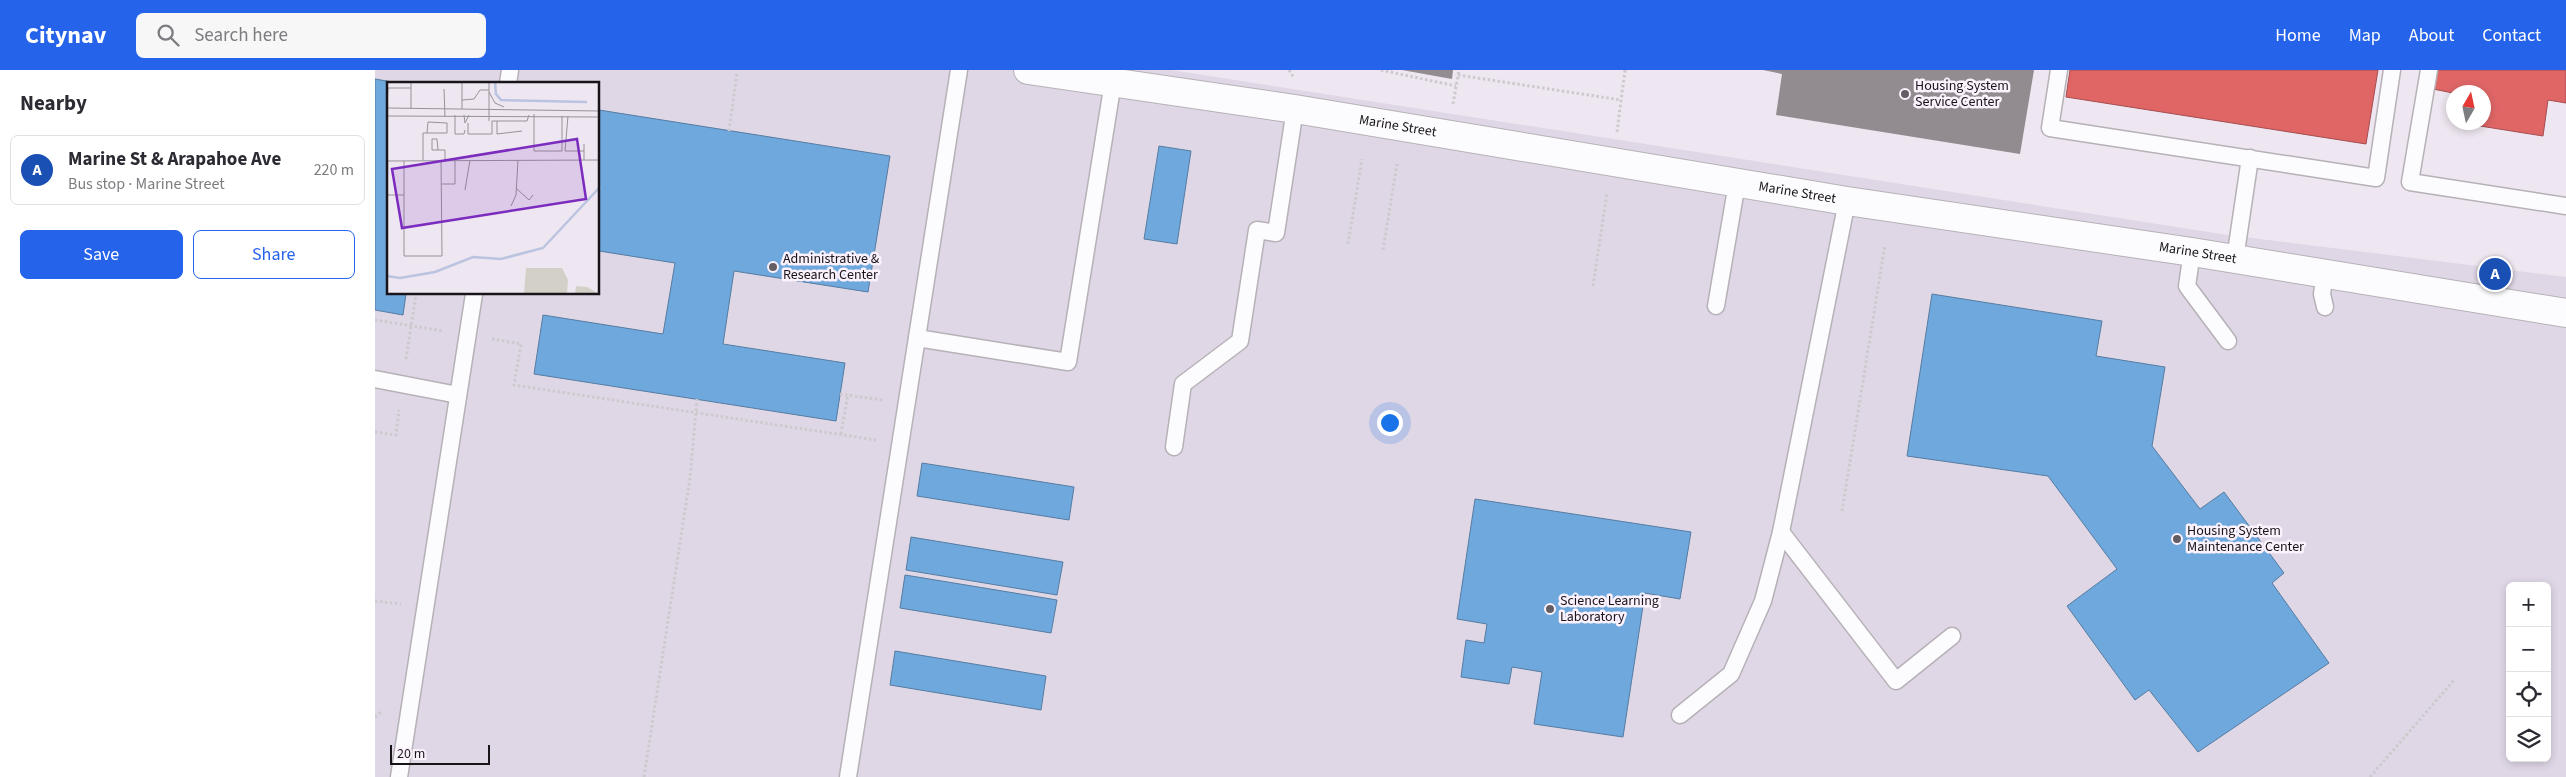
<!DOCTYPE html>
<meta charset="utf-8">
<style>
:root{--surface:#fff;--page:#f7f7f7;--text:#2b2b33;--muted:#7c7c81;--line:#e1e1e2;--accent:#2563eb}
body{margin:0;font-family:"Source Sans 3",sans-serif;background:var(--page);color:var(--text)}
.controls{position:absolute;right:15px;bottom:15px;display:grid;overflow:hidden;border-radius:8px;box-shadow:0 2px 8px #0003}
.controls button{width:45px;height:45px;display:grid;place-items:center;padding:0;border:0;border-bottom:1px solid var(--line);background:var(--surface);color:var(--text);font:25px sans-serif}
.compass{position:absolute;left:2071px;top:15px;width:45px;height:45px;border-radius:50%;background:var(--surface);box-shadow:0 2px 8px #0003;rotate:9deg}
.scale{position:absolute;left:15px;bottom:12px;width:100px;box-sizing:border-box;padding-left:5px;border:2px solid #181419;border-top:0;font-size:14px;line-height:18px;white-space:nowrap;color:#181419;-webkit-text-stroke:4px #fcf2fe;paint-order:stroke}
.you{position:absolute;left:1014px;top:352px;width:18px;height:18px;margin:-12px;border:4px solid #fff;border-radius:50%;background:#1a73e8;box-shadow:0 0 0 8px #1a73e833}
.badge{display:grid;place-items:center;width:32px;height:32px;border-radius:50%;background:var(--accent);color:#fff;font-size:16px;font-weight:700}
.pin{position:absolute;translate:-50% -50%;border:2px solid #fff;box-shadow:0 1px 5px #0006}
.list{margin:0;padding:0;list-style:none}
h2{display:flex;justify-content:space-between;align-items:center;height:65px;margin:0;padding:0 20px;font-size:21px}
h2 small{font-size:16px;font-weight:400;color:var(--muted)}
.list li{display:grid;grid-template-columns:32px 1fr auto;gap:15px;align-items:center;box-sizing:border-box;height:70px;margin:0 10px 10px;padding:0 10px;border:1px solid var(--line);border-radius:8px}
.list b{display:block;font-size:19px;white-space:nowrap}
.list p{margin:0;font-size:16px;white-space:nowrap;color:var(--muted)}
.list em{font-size:16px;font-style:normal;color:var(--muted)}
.actions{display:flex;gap:10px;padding:15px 20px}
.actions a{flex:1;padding:11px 0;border:1px solid var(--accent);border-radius:8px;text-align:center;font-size:18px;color:var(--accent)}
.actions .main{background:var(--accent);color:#fff}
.icon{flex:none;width:28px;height:28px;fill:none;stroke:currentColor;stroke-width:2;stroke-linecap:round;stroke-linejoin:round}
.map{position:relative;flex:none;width:2191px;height:707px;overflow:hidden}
header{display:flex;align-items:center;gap:30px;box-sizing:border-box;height:70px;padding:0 25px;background:var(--accent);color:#fff}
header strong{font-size:24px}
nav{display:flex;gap:28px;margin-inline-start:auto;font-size:18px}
.search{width:350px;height:45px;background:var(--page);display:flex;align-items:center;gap:12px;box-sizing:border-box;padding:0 18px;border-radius:8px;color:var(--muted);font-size:19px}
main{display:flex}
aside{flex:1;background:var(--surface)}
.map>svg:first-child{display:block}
.education{fill:#e0d7e6;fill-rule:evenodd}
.shops{fill:#e06666;stroke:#a44d4f}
.schools{fill:#6fa8dc;stroke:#557ca2}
.building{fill:#928b8f}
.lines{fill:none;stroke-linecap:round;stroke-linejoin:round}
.service-casing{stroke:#b6b1b7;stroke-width:19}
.tertiary-casing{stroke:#b6b1b7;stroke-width:30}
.path{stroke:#cccacd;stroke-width:3;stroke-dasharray:2.5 2.5;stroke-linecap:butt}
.service{stroke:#fcfbfd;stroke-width:16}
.tertiary{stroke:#fcfbfd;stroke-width:28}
.poi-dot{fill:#635e64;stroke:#fcf2fe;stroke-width:2}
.labels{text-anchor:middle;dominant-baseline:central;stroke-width:5;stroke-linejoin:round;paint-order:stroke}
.poi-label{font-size:14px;fill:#181419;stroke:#fcf2fe;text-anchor:start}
.street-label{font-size:14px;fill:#181419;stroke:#fcf2fe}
.inset-river{fill:none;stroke:#bac4e0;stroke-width:2.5}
.inset-road{fill:none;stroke:#98929a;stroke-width:1}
.view{fill:#7b2cbf;fill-opacity:0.15;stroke:#7b2cbf;stroke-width:2.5}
.inset-edge{fill:none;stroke:#181419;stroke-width:2.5}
</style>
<header>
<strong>Citynav</strong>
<div class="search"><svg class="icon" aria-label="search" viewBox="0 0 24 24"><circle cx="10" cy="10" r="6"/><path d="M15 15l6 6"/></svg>Search here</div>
<nav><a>Home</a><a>Map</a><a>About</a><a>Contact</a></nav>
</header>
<main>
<aside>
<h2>Nearby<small></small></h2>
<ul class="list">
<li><span class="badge" style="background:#1a4fb4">A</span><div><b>Marine St &amp; Arapahoe Ave</b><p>Bus stop · Marine Street</p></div><em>220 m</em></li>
</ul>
<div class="actions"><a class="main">Save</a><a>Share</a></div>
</aside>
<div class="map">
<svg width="2191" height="707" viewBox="0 0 2191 707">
<rect width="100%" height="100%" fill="#eee6f0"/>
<path class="education" d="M0,0H796L1853,165L2191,207V707H0ZM14,14H224V224H14ZM2135,516H2172V688H2135Z"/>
<g class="shops">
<path d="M1695,0H2003L1991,74L1691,27Z"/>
<path d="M2061,0H2191V33L2173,30L2168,66L2080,52H2108V22L2078,23L2058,19Z"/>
</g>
<g class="schools">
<path d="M0,9L29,14H14V224H31L28,245L0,240Z"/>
<path d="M224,40L515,86L493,222L359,201L348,274L470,293L461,351L159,304L168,245L288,264L300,193L224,181Z"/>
<path d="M784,76L816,81L802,174L769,169Z"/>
<path d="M1557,224L1727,251L1721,286L1790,297L1777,376L1825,439L1849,422L1909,503L1897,513L1954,593L1823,682L1774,620L1760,630L1692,536L1742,499L1673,406L1532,386Z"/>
<path d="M547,393L699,417L694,450L542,426Z"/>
<path d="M1100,429L1316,462L1305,529L1270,523L1248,667L1159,654L1167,602L1137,597L1134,614L1086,607L1091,570L1109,573L1112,554L1082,549Z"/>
<path d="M536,467L688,492L682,525L531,500Z"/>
<path d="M530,505L682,530L676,563L525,538Z"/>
<path d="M520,581L671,606L666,640L515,615Z"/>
</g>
<g class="building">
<path d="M1027,0H1078L1077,9Z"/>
<path d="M1388,0H1659L1645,84L1401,45L1407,4Z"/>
</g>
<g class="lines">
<defs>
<g id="service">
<path d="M1684,0L1675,58L2001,108L2017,0"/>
<path d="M2054,0L2035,112L2191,136"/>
<path d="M133,14L135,0"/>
<path d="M1817,182L1812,216L1853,271"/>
<path d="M1860,189L1875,88"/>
<path d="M1341,236L1362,113"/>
<path d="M1950,237L1947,224L1950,203"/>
<path d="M542,268L693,292L738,12"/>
<path d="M0,309L83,325"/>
<path d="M799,377L808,314L865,271L882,160L901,163L920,39"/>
<path d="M1406,462L1521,611L1577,566"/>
<path d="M1305,645L1356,604L1388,531L1406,462L1472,131"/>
<path d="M24,707L99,224"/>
<path d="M473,707L584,0"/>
</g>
<g id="tertiary">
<path id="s1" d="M653,0L920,39L1472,131L1817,182L2191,243"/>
</g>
</defs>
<use href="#service" class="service-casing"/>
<use href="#tertiary" class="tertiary-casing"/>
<g class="path">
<path d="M914,0L919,8"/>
<path d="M1006,0L1081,16"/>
<path d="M1083,5L1246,30"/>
<path d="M1078,34L1084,0"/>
<path d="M354,61L362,3"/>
<path d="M1242,62L1250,0"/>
<path d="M973,174L987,89"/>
<path d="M1008,180L1022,94"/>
<path d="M1218,216L1232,123"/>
<path d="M0,250L69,261"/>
<path d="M117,269L146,274L139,315L501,370"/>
<path d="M31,289L41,224"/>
<path d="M465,324L507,330"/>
<path d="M0,362L21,365L24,340"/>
<path d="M466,364L473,324"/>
<path d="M1467,441L1510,175"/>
<path d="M0,531L26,534"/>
<path d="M0,647L7,641"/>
<path d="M269,707L315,408L322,329"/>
<path d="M1995,707L2080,609"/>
</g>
<use href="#service" class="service"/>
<use href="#tertiary" class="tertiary"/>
</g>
<g class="poi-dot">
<circle cx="1530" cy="24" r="5"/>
<circle cx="398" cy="197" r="5"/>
<circle cx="1802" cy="469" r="5"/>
<circle cx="1175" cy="539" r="5"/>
</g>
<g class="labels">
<g class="poi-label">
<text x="1540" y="16">Housing System<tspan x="1540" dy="16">Service Center</tspan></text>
<text x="408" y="189">Administrative &amp;<tspan x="408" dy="16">Research Center</tspan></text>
<text x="1812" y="461">Housing System<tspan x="1812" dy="16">Maintenance Center</tspan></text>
<text x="1185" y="531">Science Learning<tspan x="1185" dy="16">Laboratory</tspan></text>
</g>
<g class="street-label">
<text stroke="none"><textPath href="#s1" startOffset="374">Marine Street</textPath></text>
<text stroke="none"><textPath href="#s1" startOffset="779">Marine Street</textPath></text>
<text stroke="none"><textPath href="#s1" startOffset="1184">Marine Street</textPath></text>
</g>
</g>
<g transform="translate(12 12)">
<rect width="212" height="212" fill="#eee6f0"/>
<path d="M139,186H175L181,198L180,212H137ZM189,204L200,205L212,212H188Z" fill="#d2d0c7"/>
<path class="inset-river" d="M108,0L109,12L114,18L200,20M0,194L13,196L48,190L86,175L114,177L156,166L213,105"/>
<path class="inset-road" d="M24,0V27M75,0V27M102,0V39M57,7L58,35M102,10L108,21L117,25M75,18L87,17L93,8H102M0,19L1,6H24M0,26L213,29M147,32V69H175V34M68,33V52H77L78,48M77,33L78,41L82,33M0,34L213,35M181,34L178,69H197M110,39V52L135,49M81,41V52H105V39H140L142,33M197,62V78M51,68L50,57H45V68H58V78M36,78V51H60V41L41,40L40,51M0,79L213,78M17,79V174H55L54,78M55,102H68V78M130,107L142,118L146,113M78,108L83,78M0,113H17M124,124L129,113L131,78"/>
<path class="view" d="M190,57L199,117L15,146L5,87Z"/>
<rect width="212" height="212" class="inset-edge"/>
</g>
</svg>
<div class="controls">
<button>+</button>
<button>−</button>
<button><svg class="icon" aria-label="locate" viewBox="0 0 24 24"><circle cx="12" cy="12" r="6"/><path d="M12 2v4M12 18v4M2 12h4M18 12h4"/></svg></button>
<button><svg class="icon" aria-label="layers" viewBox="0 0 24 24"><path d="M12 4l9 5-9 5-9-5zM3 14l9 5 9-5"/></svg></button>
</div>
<svg class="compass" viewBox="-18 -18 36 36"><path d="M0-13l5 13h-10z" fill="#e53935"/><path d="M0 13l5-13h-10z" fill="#7c7c81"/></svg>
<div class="scale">20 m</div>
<div class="you"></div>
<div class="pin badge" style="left:2120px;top:204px;background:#1a4fb4">A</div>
</div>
</main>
